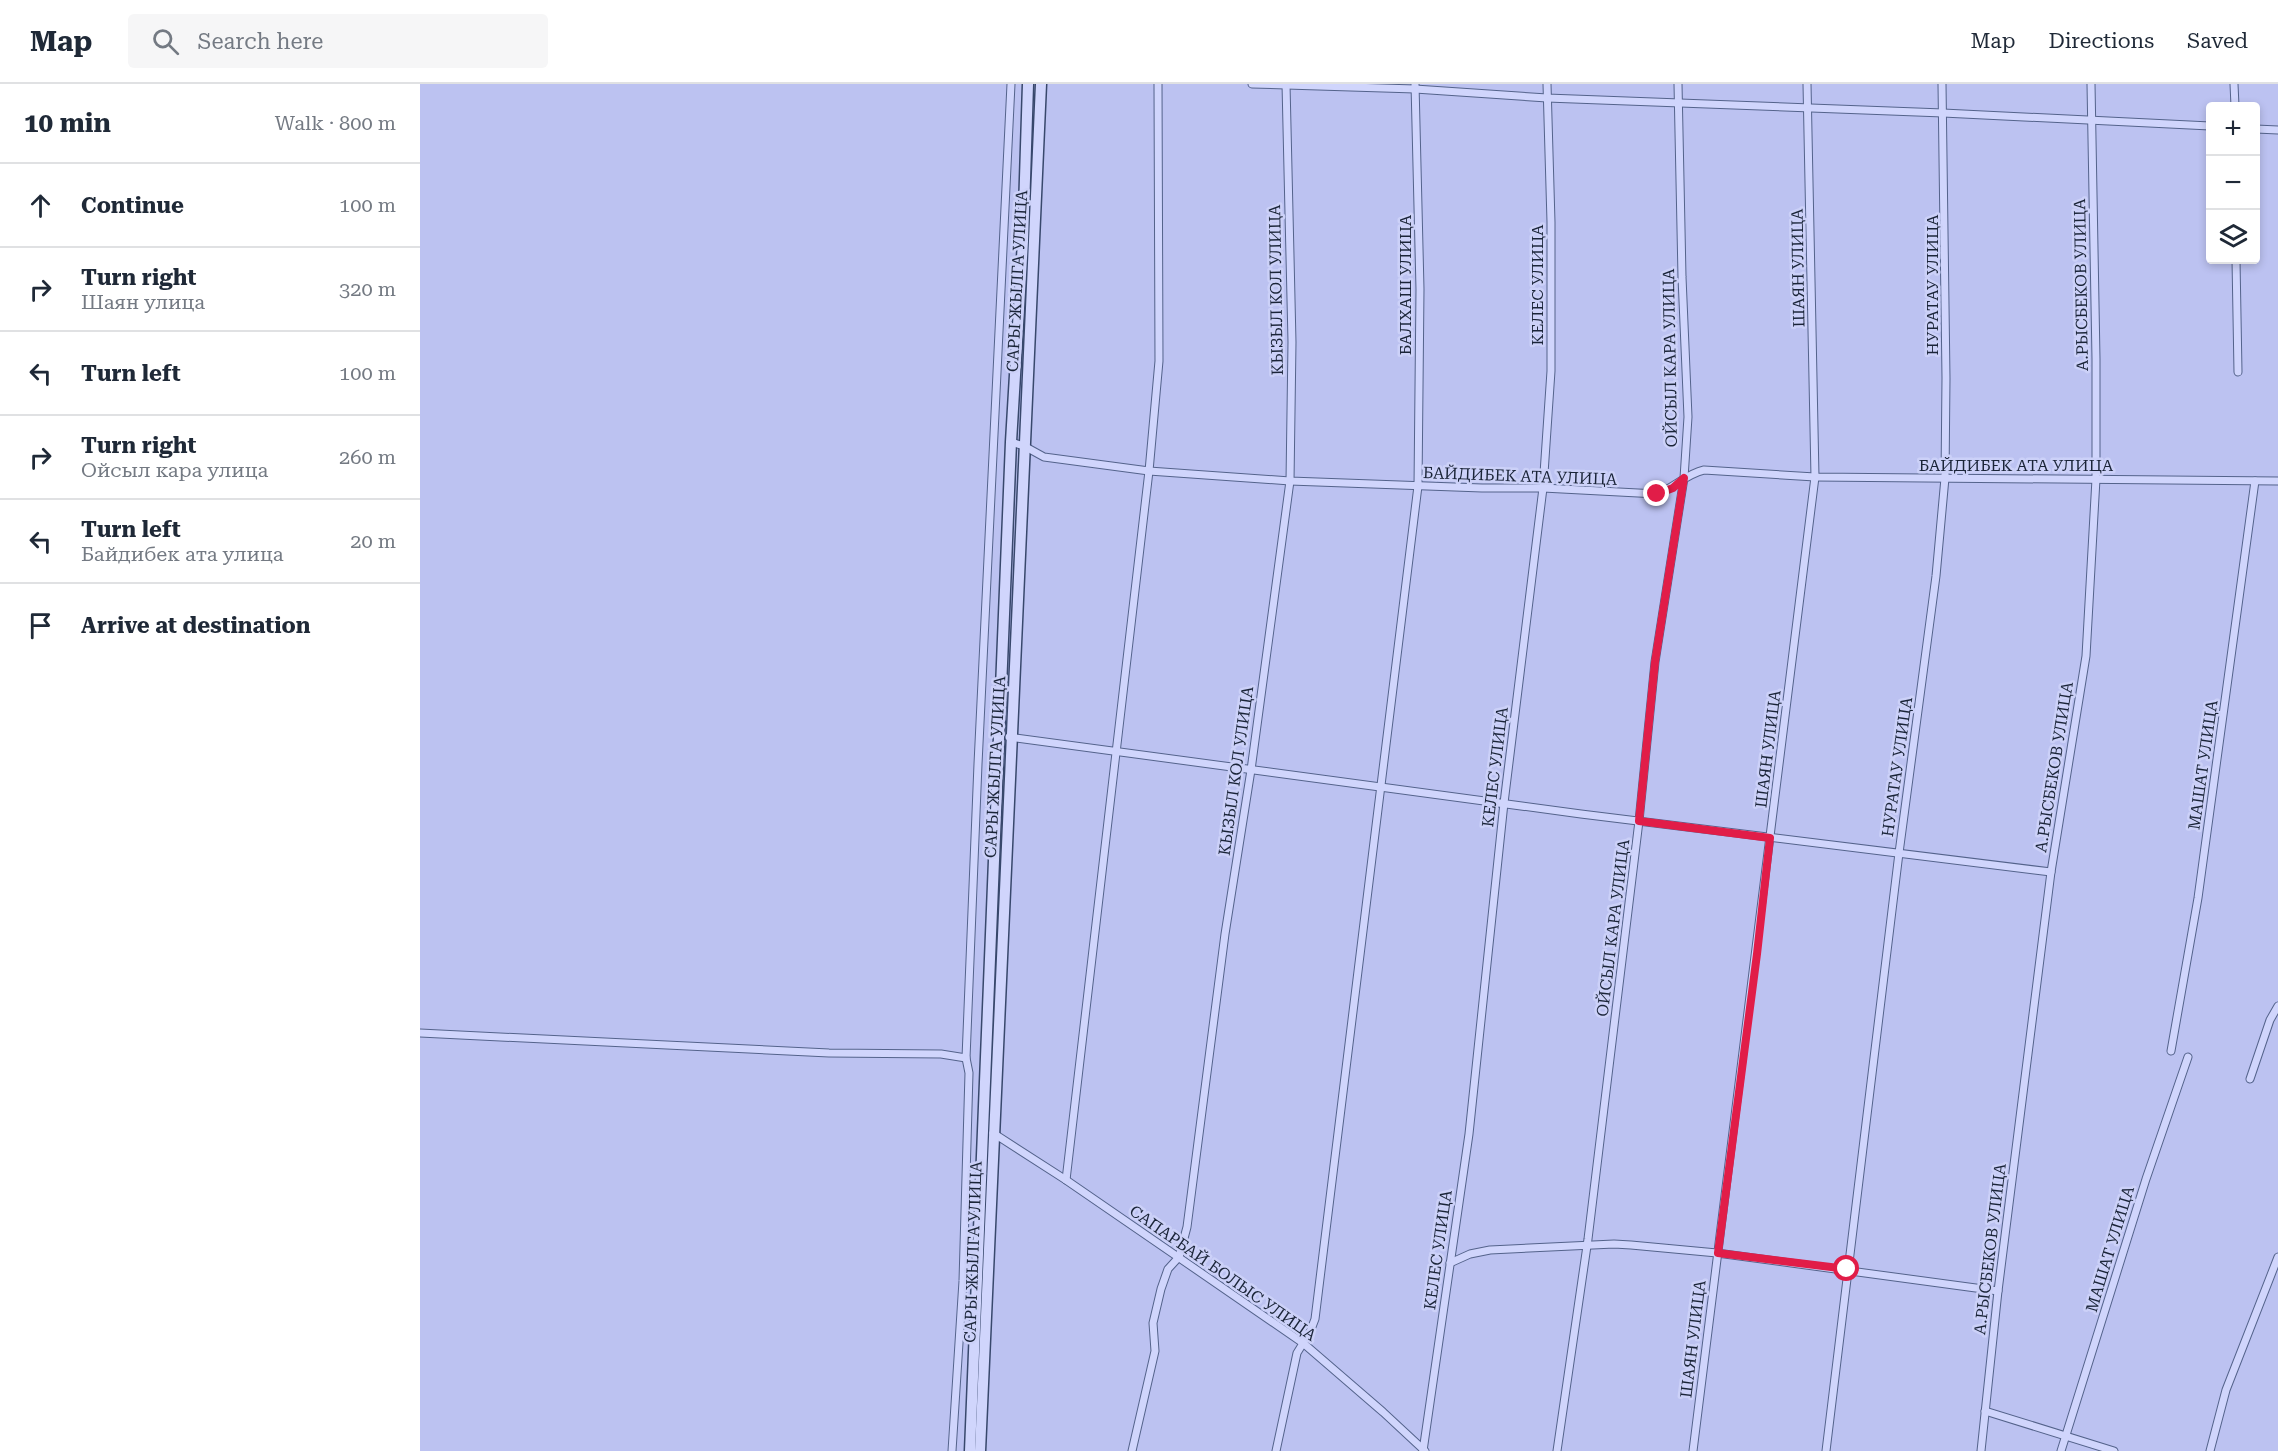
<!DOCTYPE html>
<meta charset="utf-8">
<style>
:root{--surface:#fff;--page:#f6f6f7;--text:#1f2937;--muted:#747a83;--line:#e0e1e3}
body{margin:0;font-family:"Roboto Serif",serif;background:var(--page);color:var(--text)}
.controls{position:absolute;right:18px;top:18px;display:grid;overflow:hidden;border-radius:6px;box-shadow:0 3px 9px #0003}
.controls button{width:54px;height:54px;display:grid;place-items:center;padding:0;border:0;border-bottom:2px solid var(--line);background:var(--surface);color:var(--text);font:30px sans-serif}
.stop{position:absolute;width:18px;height:18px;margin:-14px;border:4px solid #e11d48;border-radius:50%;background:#fff}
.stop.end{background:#e11d48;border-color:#fff;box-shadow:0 2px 6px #0008}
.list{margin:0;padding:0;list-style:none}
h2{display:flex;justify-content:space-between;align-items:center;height:78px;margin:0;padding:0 24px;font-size:26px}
h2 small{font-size:20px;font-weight:400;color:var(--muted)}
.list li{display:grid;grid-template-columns:39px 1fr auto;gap:18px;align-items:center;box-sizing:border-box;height:84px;padding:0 24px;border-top:2px solid var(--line)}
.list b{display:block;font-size:22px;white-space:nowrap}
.list p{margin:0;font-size:20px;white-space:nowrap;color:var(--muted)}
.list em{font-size:20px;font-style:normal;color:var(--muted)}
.icon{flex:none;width:33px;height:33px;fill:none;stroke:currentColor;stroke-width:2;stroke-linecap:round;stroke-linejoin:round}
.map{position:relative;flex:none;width:1858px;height:1367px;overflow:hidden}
header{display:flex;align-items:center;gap:36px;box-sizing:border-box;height:84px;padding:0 30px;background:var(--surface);border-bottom:2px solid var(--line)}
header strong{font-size:28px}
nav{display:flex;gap:33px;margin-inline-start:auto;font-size:21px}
.search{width:420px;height:54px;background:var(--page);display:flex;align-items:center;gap:15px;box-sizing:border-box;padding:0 21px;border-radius:6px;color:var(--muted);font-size:22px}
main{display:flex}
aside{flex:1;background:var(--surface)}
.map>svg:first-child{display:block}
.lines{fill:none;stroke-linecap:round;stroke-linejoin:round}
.minor-casing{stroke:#54638b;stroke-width:9}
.secondary-casing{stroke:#38486c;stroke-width:13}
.minor{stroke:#d0d5fc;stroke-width:7}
.secondary{stroke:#d0d5fc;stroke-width:10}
.route{stroke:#e11d48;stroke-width:8}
.labels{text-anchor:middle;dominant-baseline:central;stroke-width:5;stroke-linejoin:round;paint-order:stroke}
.street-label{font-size:16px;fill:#1a2438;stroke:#ccd1f8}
</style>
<header>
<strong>Map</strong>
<div class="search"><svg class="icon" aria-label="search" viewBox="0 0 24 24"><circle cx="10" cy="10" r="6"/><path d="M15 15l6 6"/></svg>Search here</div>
<nav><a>Map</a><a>Directions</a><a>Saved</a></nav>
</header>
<main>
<aside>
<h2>10 min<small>Walk · 800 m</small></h2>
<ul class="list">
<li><svg class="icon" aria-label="ahead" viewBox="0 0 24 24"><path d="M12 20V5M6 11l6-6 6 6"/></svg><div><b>Continue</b></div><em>100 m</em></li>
<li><svg class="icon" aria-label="right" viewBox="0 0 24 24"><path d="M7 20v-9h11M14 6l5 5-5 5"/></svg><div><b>Turn right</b><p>Шаян улица</p></div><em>320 m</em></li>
<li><svg class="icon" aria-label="left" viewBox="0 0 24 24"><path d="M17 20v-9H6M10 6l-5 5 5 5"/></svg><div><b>Turn left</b></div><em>100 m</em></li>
<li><svg class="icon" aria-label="right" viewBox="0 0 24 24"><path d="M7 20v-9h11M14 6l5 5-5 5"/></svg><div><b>Turn right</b><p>Ойсыл кара улица</p></div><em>260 m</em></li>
<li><svg class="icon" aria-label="left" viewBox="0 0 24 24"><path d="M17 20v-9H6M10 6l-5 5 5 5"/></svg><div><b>Turn left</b><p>Байдибек ата улица</p></div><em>20 m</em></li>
<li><svg class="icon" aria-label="arrive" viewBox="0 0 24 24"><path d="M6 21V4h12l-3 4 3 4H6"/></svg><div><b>Arrive at destination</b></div></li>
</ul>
</aside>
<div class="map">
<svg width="1858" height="1367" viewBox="0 0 1858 1367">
<rect width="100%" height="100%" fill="#bcc2f1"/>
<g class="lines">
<defs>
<g id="minor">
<path d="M832,0L995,5L1127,14L1523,29L1790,42"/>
<path d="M1814,0L1815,22"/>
<path d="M1836,45L1858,46"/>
<path d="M1816,176L1818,288"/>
<path d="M591,358L604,362L624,373L729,387L870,397L1062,404H1123L1237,410C1254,404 1266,390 1284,386L1395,393L1858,397"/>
<path d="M589,653L1161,730L1631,788"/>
<path d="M0,949L409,969L521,970L546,974"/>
<path d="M1751,967L1778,814L1835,397"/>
<path d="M1830,995L1850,936L1858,922"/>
<path d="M573,1049L646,1096L883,1259L963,1328L1005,1367"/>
<path d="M646,1096L729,387L739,277L738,0"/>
<path d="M1030,1179L1050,1170L1070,1166L1194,1160L1211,1161L1297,1169L1578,1207"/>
<path d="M1565,1327L1694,1367"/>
<path d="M532,1367L543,1197L549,989L546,974L558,680L591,0"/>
<path d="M712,1367L735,1267L733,1239L741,1205L748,1185L759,1173L767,1143L805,850L831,686L870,397L872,258L866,0"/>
<path d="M856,1367L877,1269L890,1248L895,1235L998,402L1000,205L995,0"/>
<path d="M1003,1367L1049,1050L1084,719L1123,404L1131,287V138L1127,0"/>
<path d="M1137,1367L1168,1155L1219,737L1235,578L1264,394L1268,333L1262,193L1258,0"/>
<path d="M1273,1367L1395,393L1387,0"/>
<path d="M1406,1367L1479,769L1516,492L1525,394L1526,294L1522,0"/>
<path d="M1561,1367L1578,1207L1631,788L1666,572L1676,395V275L1671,0"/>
<path d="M1641,1367L1726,1095L1768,973"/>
<path d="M1790,1367L1806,1306L1858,1173"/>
</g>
<g id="secondary">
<path d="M550,1367L591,358L603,157L608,0"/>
<path d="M560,1367L621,0"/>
</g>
</defs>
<use href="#minor" class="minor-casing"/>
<use href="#secondary" class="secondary-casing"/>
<use href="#minor" class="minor"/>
<use href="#secondary" class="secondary"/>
</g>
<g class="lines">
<path class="route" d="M1237,410L1253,404L1264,394L1235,578L1219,737L1350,754L1337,870L1298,1169L1427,1185"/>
</g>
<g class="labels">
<g class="street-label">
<text transform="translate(1378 184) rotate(-91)">ШАЯН УЛИЦА</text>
<text transform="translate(597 197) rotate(-87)">САРЫ ЖЫЛГА УЛИЦА</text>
<text transform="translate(985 201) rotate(-90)">БАЛХАШ УЛИЦА</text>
<text transform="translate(1117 201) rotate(-90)">КЕЛЕС УЛИЦА</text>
<text transform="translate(1512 201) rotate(-90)">НУРАТАУ УЛИЦА</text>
<text transform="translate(1661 201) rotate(-91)">А.РЫСБЕКОВ УЛИЦА</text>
<text transform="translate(856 206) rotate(-91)">КЫЗЫЛ КОЛ УЛИЦА</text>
<text transform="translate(1250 274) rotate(-91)">ОЙСЫЛ КАРА УЛИЦА</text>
<text x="1596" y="381">БАЙДИБЕК АТА УЛИЦА</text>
<text transform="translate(1100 392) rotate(2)">БАЙДИБЕК АТА УЛИЦА</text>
<text transform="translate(1348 665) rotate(-83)">ШАЯН УЛИЦА</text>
<text transform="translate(1783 681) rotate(-82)">МАШАТ УЛИЦА</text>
<text transform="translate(575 683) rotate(-87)">САРЫ ЖЫЛГА УЛИЦА</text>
<text transform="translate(1075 683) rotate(-83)">КЕЛЕС УЛИЦА</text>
<text transform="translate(1477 683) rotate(-82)">НУРАТАУ УЛИЦА</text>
<text transform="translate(1634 683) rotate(-81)">А.РЫСБЕКОВ УЛИЦА</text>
<text transform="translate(816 687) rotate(-82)">КЫЗЫЛ КОЛ УЛИЦА</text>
<text transform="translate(1193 844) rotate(-83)">ОЙСЫЛ КАРА УЛИЦА</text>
<text transform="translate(1570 1165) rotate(-83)">А.РЫСБЕКОВ УЛИЦА</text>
<text transform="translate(1690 1165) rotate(-73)">МАШАТ УЛИЦА</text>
<text transform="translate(1018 1166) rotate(-82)">КЕЛЕС УЛИЦА</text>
<text transform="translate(553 1168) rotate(-88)">САРЫ ЖЫЛГА УЛИЦА</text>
<text transform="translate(803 1189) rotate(35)">САПАРБАЙ БОЛЫС УЛИЦА</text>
<text transform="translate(1273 1255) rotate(-83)">ШАЯН УЛИЦА</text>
</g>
</g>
</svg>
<div class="controls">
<button>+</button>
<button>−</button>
<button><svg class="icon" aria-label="layers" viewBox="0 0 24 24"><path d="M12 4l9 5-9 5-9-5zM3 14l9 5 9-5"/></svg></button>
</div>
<div class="stop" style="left:1427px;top:1185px"></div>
<div class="stop end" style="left:1237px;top:410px"></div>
</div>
</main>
